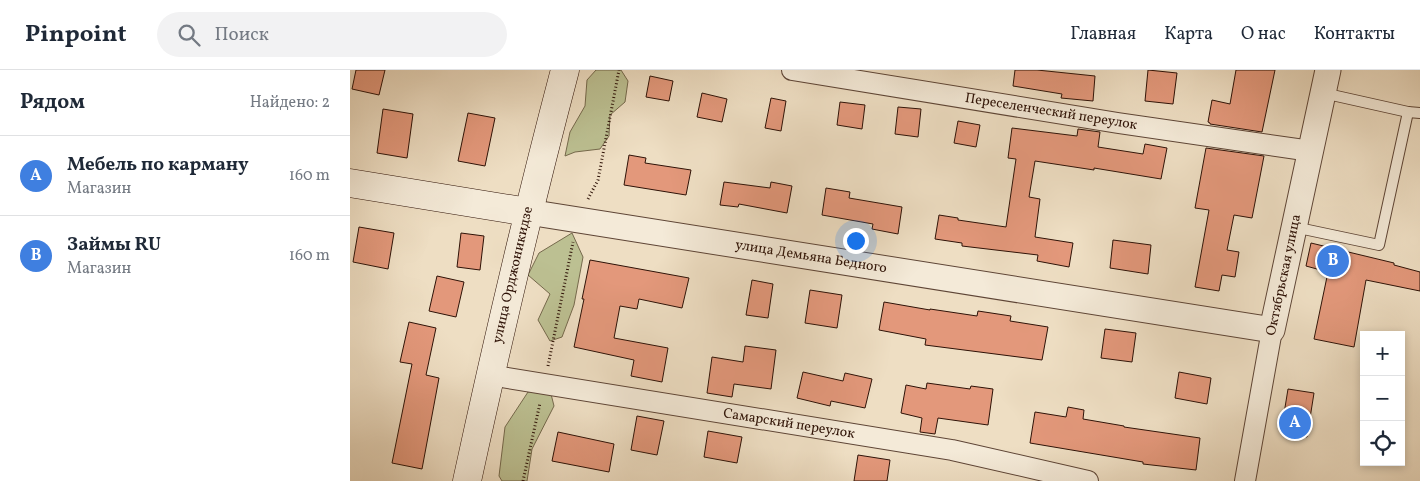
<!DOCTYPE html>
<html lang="ru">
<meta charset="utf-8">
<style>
:root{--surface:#fff;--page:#f2f2f3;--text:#1f2937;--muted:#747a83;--line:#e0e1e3;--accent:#7c3aed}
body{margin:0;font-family:Vollkorn,serif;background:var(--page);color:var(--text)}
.controls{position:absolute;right:15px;bottom:15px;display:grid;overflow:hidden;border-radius:0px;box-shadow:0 2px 8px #0003}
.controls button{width:45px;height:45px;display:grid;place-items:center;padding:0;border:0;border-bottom:1px solid var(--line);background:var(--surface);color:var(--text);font:25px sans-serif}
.you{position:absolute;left:505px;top:170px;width:18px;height:18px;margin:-12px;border:4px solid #fff;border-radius:50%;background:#1a73e8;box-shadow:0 0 0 8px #1a73e833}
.badge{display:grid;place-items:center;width:32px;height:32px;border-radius:50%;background:var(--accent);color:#fff;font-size:16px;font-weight:700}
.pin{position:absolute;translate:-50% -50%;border:2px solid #fff;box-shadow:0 1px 5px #0006}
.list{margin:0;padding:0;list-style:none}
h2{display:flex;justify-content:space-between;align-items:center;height:65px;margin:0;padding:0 20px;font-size:21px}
h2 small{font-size:16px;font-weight:400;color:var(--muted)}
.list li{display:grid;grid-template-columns:32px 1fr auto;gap:15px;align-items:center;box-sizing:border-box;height:80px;padding:0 20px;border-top:1px solid var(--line)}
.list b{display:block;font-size:19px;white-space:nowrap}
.list p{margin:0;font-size:16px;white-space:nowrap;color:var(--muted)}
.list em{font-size:16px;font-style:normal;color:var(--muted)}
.icon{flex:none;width:28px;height:28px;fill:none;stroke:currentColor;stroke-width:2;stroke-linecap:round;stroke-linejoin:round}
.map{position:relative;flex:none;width:1070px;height:411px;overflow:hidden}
header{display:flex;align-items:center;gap:30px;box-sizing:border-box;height:70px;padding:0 25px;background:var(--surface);border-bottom:1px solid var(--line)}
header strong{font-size:24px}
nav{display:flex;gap:28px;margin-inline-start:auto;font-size:18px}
.search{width:350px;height:45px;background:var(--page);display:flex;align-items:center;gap:12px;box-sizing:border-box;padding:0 18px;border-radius:28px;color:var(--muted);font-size:19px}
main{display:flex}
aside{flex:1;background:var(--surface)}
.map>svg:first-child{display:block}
.green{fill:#bcc092;stroke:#75694c}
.building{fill:#e3987b;stroke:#2e1207}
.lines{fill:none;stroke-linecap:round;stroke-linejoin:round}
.service-casing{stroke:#5e4536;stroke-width:12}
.minor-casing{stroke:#5e4536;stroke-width:22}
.tertiary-casing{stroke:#5e4536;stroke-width:27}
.secondary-casing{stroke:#2e1207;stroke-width:29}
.path{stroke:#2e1207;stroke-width:3;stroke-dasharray:1 2.5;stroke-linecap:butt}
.service{stroke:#f4ead8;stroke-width:10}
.minor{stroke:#f4ead8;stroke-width:20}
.tertiary{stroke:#f4ead8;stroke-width:25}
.secondary{stroke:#f4ead8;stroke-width:28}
.labels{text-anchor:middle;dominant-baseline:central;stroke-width:4;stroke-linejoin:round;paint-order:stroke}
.street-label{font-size:14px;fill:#2e1207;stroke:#f4ead8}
</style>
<header>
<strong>Pinpoint</strong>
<div class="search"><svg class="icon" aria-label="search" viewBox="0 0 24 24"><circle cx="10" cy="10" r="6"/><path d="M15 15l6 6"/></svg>Поиск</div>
<nav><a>Главная</a><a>Карта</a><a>О нас</a><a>Контакты</a></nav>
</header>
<main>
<aside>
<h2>Рядом<small>Найдено: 2</small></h2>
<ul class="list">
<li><span class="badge" style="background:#3f7fe0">A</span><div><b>Мебель по карману</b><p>Магазин</p></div><em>160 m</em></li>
<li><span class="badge" style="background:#3f7fe0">B</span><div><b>Займы RU</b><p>Магазин</p></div><em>160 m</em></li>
</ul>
</aside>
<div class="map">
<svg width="1070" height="411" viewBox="0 0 1070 411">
<rect width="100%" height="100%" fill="#eedec3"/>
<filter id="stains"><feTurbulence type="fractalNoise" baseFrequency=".004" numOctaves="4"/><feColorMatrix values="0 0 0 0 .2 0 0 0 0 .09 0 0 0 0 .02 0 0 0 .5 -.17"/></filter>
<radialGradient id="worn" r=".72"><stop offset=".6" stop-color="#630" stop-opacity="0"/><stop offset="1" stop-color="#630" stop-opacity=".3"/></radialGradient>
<g class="green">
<path d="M246,0H271L278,11L275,32L260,45L259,66L250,79L225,82L215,86L220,62L235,36L237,10Z"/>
<path d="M222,163L233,187L224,235L212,267L200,271L188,250L200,224L178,205L189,183Z"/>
<path d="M193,319L200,320L204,336L182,379L177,411H152L149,406L155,357L178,322Z"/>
</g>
<g class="building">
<path d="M6,0H35L29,25L2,19Z"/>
<path d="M665,0H687L745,6L743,31L711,28L712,24L663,16Z"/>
<path d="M798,0L827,3L823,34L795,31Z"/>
<path d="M886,0H925L912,62L860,54V53L858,52L862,30L880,34Z"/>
<path d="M300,6L323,11L319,31L296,27Z"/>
<path d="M352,23L377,29L372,52L347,47Z"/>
<path d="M421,28L436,31L431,61L415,58Z"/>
<path d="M490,32L515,35L512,59L487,55Z"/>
<path d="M548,37L571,39L568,67L545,64Z"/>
<path d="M33,39L63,44L57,88L27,83Z"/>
<path d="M118,43L145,48L135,96L108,91Z"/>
<path d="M608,51L630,55L626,77L604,73Z"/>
<path d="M662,58L727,66L728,59L750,62L748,77L793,84L795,74L817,78L811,109L744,98V100L685,91L679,127L690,129L685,167L723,173L719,197L687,191L688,185L612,176V173L585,169L589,145L608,148V150L656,157L666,89L658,88Z"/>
<path d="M856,78L914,86L902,148L884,145L877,180L889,182L885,207L872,205L869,221L845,217L859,140L845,138Z"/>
<path d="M279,85L296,88L295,93L341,100L336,125L274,115Z"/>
<path d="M374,112L420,118L421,112L442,116L437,143L389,134L388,137L370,135Z"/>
<path d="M476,118L500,122L499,128L552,137L548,164L522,159L523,154L472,145Z"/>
<path d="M9,157L44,163L38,199L3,192Z"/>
<path d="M111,163L134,166L130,200L107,197Z"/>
<path d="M763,170L801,175L798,204L760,198Z"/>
<path d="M961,173L1044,193V195L1070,202V221L1016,210L1004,277L964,269L978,202L956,196Z"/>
<path d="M240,190L339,208L332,238L289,229L287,239L270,236L264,268L318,278L312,312L281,306L284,290L224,277L234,229H232Z"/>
<path d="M87,206L114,212L106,247L79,241Z"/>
<path d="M402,210L423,214L418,248L396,245Z"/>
<path d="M460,220L492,225L487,258L455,253Z"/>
<path d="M534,232L580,240V239L627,246L628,241L661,246L660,251L698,257L692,290L575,275L576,269L529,260Z"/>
<path d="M59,252L86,258L76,305L89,308L72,399L42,393L62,294L50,292Z"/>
<path d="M755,259L786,263L782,292L751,288Z"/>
<path d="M395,276L426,280L421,319L384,314L382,327L357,323L362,287L393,292Z"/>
<path d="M453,302L493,311L495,303L522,309L515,338L481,331L480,336L447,328Z"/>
<path d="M829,302L861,308L857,334L825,328Z"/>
<path d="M577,313L620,319L621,316L643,319L638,355L588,348L585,364L570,362L572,348L551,343L556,315L576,319Z"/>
<path d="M938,319L964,323L957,367L931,362Z"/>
<path d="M718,337L734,340L733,349L774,356V357L850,368L846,400L793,394V392L680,373L685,342L716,347Z"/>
<path d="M287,346L314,351L307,385L281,380Z"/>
<path d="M358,361L392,367L387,393L354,387Z"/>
<path d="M208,362L264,374L259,402L202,391Z"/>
<path d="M508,385L540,390L537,411H504Z"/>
</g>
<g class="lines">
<defs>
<g id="service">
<path d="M1058,42L1070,43"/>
<path d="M944,157L1029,175L1058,42L973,23"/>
</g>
<g id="minor">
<path d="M442,0L768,53L961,81"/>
<path d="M139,305L602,380L738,411"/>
<path d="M895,411L922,260"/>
</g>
<path id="tertiary" d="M178,142L922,260L978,0"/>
<g id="secondary">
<path d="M0,113L178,142"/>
<path d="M117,411C147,273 179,136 215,0"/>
</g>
</defs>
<use href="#service" class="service-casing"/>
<use href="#minor" class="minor-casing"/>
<use href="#tertiary" class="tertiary-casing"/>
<use href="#secondary" class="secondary-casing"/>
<g class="path">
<path d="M238,129L248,110L269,0"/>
<path d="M198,296L223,172"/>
<path d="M173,411L190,333"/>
</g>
<use href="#service" class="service"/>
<use href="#minor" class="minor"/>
<use href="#tertiary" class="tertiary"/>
<use href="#secondary" class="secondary"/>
</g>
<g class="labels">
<g class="street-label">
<text transform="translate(701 42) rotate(9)">Переселенческий переулок</text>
<text transform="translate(461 187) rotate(9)">улица Демьяна Бедного</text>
<text transform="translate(163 205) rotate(-77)">улица Орджоникидзе</text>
<text transform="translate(934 205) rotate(-78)">Октябрьская улица</text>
<text transform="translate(439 354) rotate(9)">Самарский переулок</text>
</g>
</g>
<rect width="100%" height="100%" filter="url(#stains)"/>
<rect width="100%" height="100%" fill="url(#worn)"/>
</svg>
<div class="controls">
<button>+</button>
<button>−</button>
<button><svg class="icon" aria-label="locate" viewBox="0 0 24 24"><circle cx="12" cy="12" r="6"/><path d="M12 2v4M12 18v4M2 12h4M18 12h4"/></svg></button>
</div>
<div class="you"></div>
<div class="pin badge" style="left:945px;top:353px;background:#3f7fe0">A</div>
<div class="pin badge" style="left:983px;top:191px;background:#3f7fe0">B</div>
</div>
</main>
